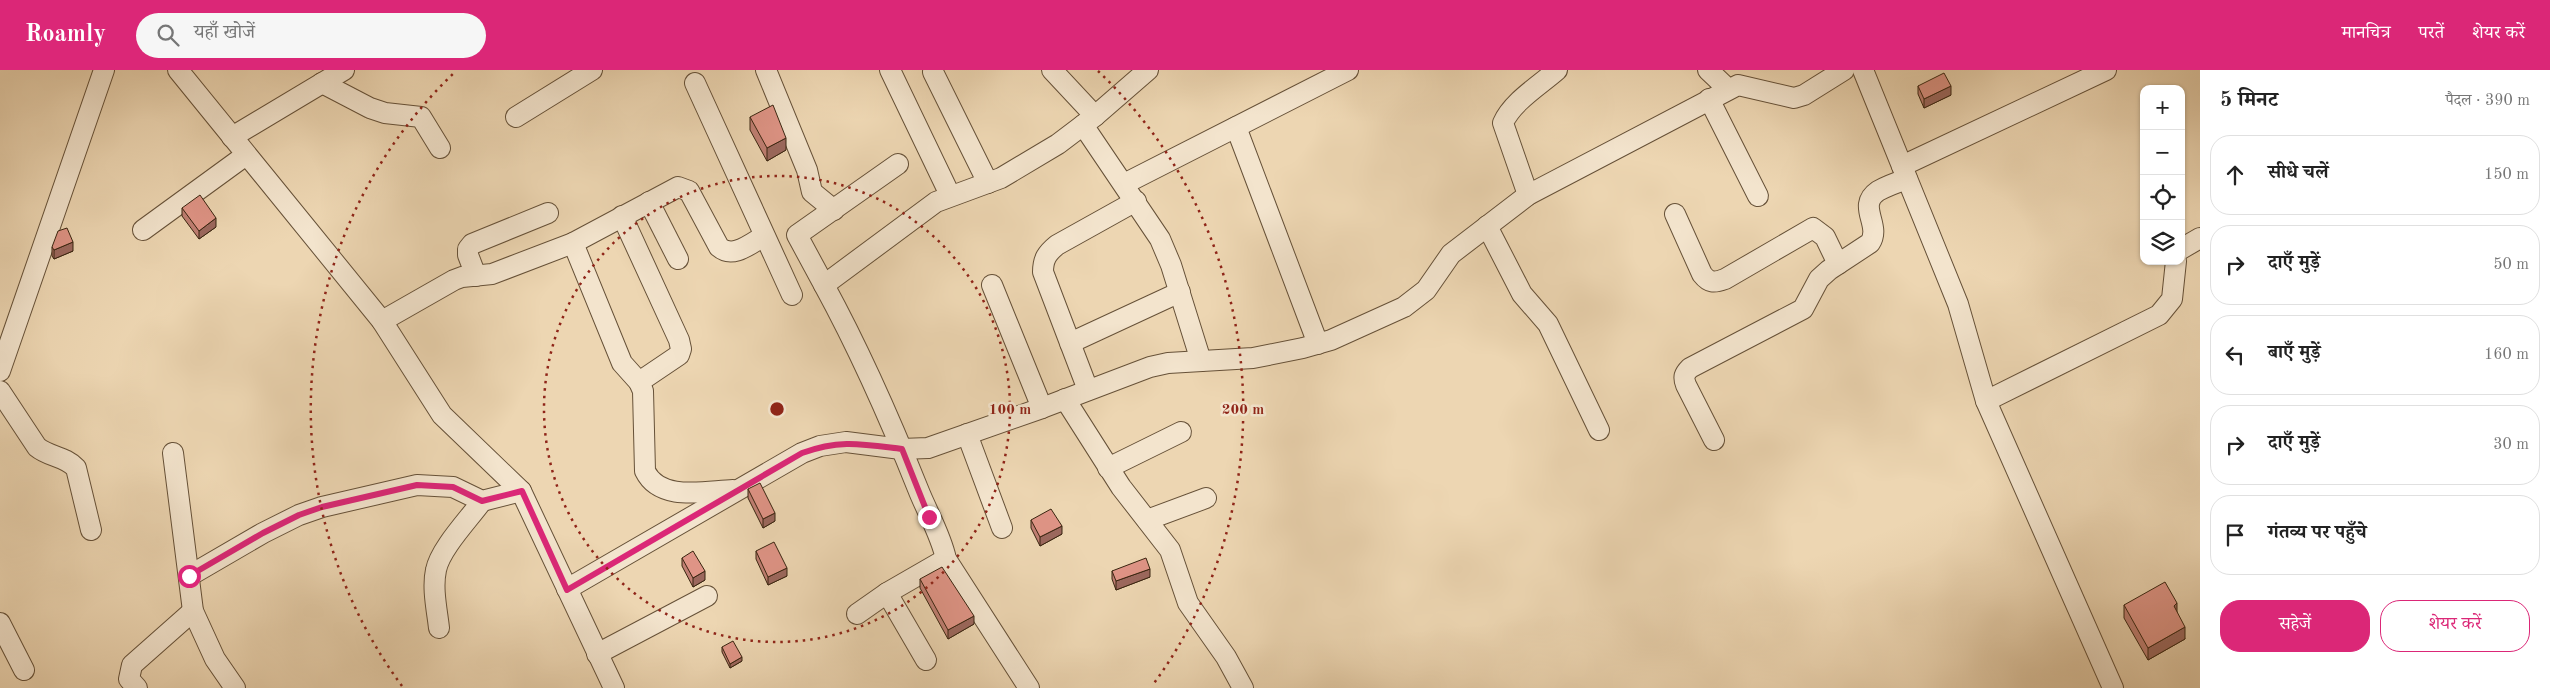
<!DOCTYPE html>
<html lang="hi">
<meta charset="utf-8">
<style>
:root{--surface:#fff;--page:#f6f6f6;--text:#222;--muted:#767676;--line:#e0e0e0;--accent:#db2777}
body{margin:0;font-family:"Old Standard TT","Noto Serif Devanagari",serif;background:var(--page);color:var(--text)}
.controls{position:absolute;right:15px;top:15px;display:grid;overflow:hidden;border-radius:10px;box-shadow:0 1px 4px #0004}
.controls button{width:45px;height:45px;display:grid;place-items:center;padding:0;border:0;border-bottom:1px solid var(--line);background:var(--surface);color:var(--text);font:25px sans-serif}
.stop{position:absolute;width:15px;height:15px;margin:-11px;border:4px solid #db2777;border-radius:50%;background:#fff}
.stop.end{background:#db2777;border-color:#fff;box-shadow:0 1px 5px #0008}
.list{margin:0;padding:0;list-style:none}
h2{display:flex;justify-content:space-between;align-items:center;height:65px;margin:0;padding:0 20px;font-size:21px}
h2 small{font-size:16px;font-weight:400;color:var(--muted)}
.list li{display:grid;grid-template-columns:32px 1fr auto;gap:15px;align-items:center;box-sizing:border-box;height:80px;margin:0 10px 10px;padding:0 10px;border:1px solid var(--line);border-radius:20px}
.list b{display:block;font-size:19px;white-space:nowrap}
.list em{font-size:16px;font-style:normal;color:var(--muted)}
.actions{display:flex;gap:10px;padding:15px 20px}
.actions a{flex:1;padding:11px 0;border:1px solid var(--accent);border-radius:20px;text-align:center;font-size:18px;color:var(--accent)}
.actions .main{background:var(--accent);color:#fff}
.icon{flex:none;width:28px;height:28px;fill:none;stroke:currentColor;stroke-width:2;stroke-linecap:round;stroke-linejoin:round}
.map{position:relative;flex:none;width:2200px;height:618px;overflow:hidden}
header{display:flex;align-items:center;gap:30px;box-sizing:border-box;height:70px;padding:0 25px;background:var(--accent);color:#fff}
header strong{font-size:24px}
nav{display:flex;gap:28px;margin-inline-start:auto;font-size:18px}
.search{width:350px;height:45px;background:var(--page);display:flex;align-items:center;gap:12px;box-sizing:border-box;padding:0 18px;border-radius:28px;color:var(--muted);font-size:19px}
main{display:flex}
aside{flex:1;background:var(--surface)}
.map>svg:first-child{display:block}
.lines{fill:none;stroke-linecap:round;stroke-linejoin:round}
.minor-casing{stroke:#665138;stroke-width:22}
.minor{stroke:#f3e4cd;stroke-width:20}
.wall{fill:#c07f73;stroke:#392510}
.shaded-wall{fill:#9c685e;stroke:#392510}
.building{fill:#df9486;stroke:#392510}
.route{stroke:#db2777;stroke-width:6}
.ring{fill:none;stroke:#8f2418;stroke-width:2.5;stroke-dasharray:2.5 5}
.centre{fill:#8f2418;stroke:#f3e4cd;stroke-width:2.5}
.ring-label{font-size:15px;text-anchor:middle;font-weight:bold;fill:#8f2418;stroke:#f3e4cd;stroke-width:5;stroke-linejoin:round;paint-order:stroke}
</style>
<header>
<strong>Roamly</strong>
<div class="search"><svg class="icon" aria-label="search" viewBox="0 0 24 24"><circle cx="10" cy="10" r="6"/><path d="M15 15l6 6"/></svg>यहाँ खोजें</div>
<nav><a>मानचित्र</a><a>परतें</a><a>शेयर करें</a></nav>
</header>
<main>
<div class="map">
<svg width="2200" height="618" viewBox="0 0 2200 618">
<rect width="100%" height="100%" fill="#edd6b2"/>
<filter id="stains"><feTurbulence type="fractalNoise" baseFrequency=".004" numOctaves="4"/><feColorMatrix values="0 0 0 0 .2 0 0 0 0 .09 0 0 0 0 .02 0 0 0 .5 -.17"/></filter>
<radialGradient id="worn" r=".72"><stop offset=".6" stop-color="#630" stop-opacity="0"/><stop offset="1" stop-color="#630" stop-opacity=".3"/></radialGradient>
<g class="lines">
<defs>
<g id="minor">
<path d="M178,0L382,251L442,345L521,421L614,618"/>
<path d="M766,0L807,100L812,122L834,140"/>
<path d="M890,0L950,125"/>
<path d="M1052,0L1095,46"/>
<path d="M1708,0L1728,19"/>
<path d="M1863,0L1958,234L1986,331L2113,618"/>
<path d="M933,2L988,113"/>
<path d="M322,13L370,38L385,43L421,47L440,78"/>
<path d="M695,13L792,225"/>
<path d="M1709,29L1758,126"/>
<path d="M516,47L592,0"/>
<path d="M1083,55L1160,169L1171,195L1201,291"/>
<path d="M1236,57L1318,274"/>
<path d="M232,67L344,0"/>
<path d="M1902,96L2106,0"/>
<path d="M1124,114L1348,0"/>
<path d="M1528,125L1503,53C1512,32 1540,15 1557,0"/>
<path d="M649,132L678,189"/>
<path d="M1675,144L1702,204C1709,213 1714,213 1725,209L1813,158L1825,167L1838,194"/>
<path d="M622,146L679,270L681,279L679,285L639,312"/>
<path d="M1487,156L1522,224L1548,254L1599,360"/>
<path d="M143,160L246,85"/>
<path d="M573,173L622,293L639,312L643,321L645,401C660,432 705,421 733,420"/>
<path d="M2181,179L2200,168"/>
<path d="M476,206L468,185V179L472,174L548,143"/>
<path d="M824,215L797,165L898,94"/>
<path d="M992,215L1042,338"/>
<path d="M382,251L454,210L462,207L492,204L573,173L678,117L689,121L719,177C733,189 750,174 764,166"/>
<path d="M1070,273L1180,222"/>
<path d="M0,301L104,0"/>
<path d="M1088,320L1043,202C1043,189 1047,183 1057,175L1136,131"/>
<path d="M0,321L37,377C49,387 65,386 76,398L91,460"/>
<path d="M1065,329L1121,417L1170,480L1188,533L1226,587L1243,618"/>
<path d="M1986,331L2159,245L2172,229L2176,191"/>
<path d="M967,364L1002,458"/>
<path d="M1714,370L1686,315C1683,307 1684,304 1690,298L1803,239L1819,209L1829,200L1870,173C1882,155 1856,136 1878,121C1887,116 1898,112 1907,109"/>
<path d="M173,383L193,541L215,589L235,618"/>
<path d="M1108,398L1181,362"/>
<path d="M1147,450L1206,428"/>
<path d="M189,506L263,463L299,445L322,437L417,415L453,417L482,431L521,421"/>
<path d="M567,519L802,383L820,376L846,372L901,379L928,378L1042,338L1150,297L1168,293L1253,288L1303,278L1331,270L1404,237L1426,220L1451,184L1528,125L1738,15L1794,28L1804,25L1844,0"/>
<path d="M887,523L926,590"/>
<path d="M857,544L887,523L946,489"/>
<path d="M0,553L24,600"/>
<path d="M439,558C437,540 432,518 436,500C440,479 469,449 482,431"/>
<path d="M597,584L707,526"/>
<path d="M137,618L129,609L132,595L193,541"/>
<path d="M1029,618L946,489C941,465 927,442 918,419C890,349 860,281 824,215L936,132L1001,108L1058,74L1095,46L1148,0"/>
</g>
</defs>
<use href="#minor" class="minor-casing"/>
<use href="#minor" class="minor"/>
</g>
<g class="wall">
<path d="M1918,16L1951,25L1924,38L1918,24Z"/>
<path d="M750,47L786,80L767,91L750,60Z"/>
<path d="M182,138L216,157L199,169L182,146Z"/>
<path d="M52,177L73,181L54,189L52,186Z"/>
<path d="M748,419L775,451L763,458L748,428Z"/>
<path d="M1031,450L1062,464L1040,476L1031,458Z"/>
<path d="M756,481L787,506L768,515L756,489Z"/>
<path d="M682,488L705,510L693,517L682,496Z"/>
<path d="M1112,501L1150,507L1116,520L1112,509Z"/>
<path d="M920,509L974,554L948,569L920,518Z"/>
<path d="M2124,535L2177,542L2185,569L2148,590L2124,548Z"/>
<path d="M722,577L742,591L730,598L722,582Z"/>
</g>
<g class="shaded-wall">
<path d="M1951,16V25L1924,38V29Z"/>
<path d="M786,68V80L767,91V78Z"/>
<path d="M216,148V157L199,169V161Z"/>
<path d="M73,172V181L54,189V180Z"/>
<path d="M775,443V451L763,458V449Z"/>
<path d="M1062,456V464L1040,476V467Z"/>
<path d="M787,498V506L768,515V507Z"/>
<path d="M1150,499V507L1116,520V511Z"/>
<path d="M705,501V510L693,517V508Z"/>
<path d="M2177,533V545L2174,536Z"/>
<path d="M974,546V554L948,569V560Z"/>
<path d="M2185,557V569L2148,590V578Z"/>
<path d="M742,587V591L730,598V594Z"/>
</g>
<g class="building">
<path d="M1944,3L1951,16L1924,29L1918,16Z"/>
<path d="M773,35L786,68L767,78L750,47Z"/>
<path d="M200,125L216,148L199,161L182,138Z"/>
<path d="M67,158L73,172L54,180L52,177L58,161Z"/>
<path d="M760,413L775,443L763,449L748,419Z"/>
<path d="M1051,439L1062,456L1040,467L1031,450Z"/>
<path d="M774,472L787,498L768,507L756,481Z"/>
<path d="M693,481L705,501L693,508L682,488Z"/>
<path d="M1146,488L1150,499L1116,511L1112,501Z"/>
<path d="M942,497L974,546L948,560L920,509Z"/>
<path d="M2165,512L2177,533L2174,536L2185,557L2148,578L2124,535Z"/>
<path d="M733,571L742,587L730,594L722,577Z"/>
</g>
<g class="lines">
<path class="route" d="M189,506L263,463L299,445L322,437L417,415L453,417L482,431L522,421L567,520L802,383C840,369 862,374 902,379L929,447"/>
</g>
<g class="ring">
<circle cx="777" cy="339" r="233"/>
<path d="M402 616A466 466 0 0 1 456 1M1098 1A466 466 0 0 1 1152 616"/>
</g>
<circle cx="777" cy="339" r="8" class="centre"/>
<g class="ring-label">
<text x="1010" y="344">100 m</text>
<text x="1243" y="344">200 m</text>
</g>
<rect width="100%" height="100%" filter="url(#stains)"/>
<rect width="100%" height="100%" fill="url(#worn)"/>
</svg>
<div class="controls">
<button>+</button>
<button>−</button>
<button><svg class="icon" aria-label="locate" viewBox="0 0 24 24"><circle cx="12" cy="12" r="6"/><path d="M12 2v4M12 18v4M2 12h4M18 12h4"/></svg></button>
<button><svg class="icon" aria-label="layers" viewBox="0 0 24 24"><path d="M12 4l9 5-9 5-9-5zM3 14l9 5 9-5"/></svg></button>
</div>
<div class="stop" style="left:189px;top:506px"></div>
<div class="stop end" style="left:929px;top:447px"></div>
</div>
<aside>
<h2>5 मिनट<small>पैदल · 390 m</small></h2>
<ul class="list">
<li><svg class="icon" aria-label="ahead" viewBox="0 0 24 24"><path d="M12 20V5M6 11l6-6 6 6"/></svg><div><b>सीधे चलें</b></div><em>150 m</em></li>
<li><svg class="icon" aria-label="right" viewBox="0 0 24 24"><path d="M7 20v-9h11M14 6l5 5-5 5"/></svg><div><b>दाएँ मुड़ें</b></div><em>50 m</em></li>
<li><svg class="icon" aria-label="left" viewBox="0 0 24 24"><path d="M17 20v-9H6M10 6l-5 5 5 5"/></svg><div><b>बाएँ मुड़ें</b></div><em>160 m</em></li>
<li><svg class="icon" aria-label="right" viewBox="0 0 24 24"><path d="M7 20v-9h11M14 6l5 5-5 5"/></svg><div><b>दाएँ मुड़ें</b></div><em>30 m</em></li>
<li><svg class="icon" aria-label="arrive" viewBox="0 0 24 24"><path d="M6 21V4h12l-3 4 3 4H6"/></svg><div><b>गंतव्य पर पहुँचे</b></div></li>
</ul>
<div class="actions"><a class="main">सहेजें</a><a>शेयर करें</a></div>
</aside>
</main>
